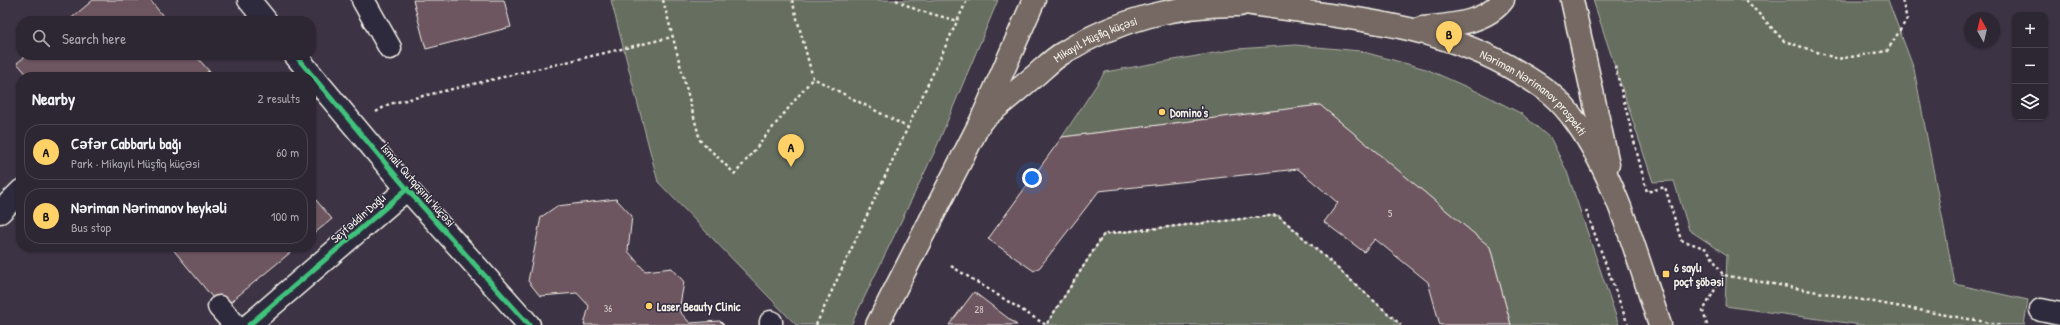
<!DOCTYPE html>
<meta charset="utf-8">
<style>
:root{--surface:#2d2633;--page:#352e3b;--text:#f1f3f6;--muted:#a7a5ac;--line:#48434e;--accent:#ffd166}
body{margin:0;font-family:"Patrick Hand",sans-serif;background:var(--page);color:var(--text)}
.controls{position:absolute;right:12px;top:12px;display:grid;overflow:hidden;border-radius:8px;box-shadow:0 1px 3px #0004}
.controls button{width:36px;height:36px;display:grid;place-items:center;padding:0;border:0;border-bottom:1px solid var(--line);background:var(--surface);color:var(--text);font:20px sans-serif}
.compass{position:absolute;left:1964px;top:12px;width:36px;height:36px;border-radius:50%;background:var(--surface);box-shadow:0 1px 3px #0004;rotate:352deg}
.you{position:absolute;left:1032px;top:178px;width:14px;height:14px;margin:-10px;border:3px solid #fff;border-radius:50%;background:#1a73e8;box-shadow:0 0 0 6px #1a73e833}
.badge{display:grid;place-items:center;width:26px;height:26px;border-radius:50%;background:var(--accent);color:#111;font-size:13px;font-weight:700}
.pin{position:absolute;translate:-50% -33px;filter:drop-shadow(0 1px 2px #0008)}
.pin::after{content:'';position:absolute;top:21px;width:14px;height:12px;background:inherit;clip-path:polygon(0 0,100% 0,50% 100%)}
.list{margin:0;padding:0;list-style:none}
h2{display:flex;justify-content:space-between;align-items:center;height:52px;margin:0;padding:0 16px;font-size:17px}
h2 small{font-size:13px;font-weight:400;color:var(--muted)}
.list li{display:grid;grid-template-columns:26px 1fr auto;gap:12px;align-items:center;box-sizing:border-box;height:56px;margin:0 8px 8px;padding:0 8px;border:1px solid var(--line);border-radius:16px}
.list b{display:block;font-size:15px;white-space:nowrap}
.list p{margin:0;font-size:13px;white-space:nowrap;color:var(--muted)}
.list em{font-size:13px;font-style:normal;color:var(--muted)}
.icon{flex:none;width:22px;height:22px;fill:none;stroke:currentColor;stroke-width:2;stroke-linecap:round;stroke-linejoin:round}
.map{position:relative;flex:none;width:2060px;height:325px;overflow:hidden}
.search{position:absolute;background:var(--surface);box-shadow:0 1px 3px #0004;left:16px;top:16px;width:300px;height:44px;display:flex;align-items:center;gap:10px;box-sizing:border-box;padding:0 14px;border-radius:16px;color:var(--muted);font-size:15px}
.panel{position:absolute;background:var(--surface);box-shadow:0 1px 3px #0004;left:16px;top:72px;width:300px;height:180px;border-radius:16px}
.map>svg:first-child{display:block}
.green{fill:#666e60;stroke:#adb0a4}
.building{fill:#6e5661;stroke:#f4f1e8}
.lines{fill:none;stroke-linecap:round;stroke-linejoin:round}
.minor-casing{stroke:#f4f1e8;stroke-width:25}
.major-casing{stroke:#f4f1e8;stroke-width:25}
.path{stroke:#f4f1e8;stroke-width:2.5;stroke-dasharray:3 3;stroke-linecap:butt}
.minor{stroke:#2f2a3d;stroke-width:22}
.major{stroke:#766964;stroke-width:22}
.cycleway-casing{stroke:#2f2a3d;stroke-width:8}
.cycleway{stroke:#40c37c;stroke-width:5}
.poi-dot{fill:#ffd166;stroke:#2f2a3d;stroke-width:1.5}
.labels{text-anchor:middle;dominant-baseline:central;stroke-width:3;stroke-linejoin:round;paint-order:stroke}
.number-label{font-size:10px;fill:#d2cac6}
.street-label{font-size:12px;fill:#f4f1e8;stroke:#2f2a3d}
.poi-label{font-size:12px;font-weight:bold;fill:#f4f1e8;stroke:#2f2a3d;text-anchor:start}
</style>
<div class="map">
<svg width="2060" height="325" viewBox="0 0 2060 325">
<rect width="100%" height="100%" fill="#3c3344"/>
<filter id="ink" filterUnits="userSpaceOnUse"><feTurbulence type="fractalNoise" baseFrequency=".025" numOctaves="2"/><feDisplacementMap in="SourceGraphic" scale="8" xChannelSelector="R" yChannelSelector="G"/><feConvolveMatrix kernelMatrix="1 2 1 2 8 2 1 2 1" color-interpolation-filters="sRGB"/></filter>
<g filter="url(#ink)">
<g class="green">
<path d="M611,0H998L934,153L851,325H796L658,182Z"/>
<path d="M1593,0H1888L1914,69L1955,284L2028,300L2024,325H1862L1725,306L1727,255L1689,230L1674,181L1653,182Z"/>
<path d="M1296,45L1360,51L1426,69L1485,95L1522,114L1551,139L1567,172L1619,325H1511L1490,247L1320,105L1062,137L1105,72L1237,49Z"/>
<path d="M1278,215L1401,325H1046L1104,234Z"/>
</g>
<g class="building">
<path d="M93,0H150L167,21H68Z"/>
<path d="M413,0H504L511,27L426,49Z"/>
<path d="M27,55H195L209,71L201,77H29L17,63Z"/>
<path d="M209,71L214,77H201Z"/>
<path d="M1320,105L1490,247L1511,325H1440L1428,282L1375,239L1364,252L1324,222L1338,203L1298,169L1099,191L1040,267L1034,271L988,239L1062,137Z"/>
<path d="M311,194L332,219L311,236Z"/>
<path d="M616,199L632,216L628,251L645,271L672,268L684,282L679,311L690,323L720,321L724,325H584L589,306L577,293L540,296L528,281L541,217L557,206Z"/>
<path d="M171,247H297L222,309Z"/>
<path d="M974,292L1017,325H949Z"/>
</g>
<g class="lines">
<defs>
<g id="minor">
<path d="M249,0L266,21"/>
<path d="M363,0L390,48"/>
<path d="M295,55L407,189L529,325"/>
<path d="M0,212L21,191"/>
<path d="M219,307L235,325"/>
<path d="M2041,310L2060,314"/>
<path d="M771,322V325"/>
<path d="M249,325L407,189"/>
</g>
<g id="major">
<path id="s1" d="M1225,0C1325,17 1431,18 1520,73C1544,87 1559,98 1576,122C1617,179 1637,258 1660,325"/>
<path d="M1572,0L1608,164"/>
<path d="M1422,28C1449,25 1485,24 1503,0"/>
<path id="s2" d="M983,119C1001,104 1019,89 1037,74C1045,67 1054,58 1063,53C1116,20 1178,4 1240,5"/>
<path d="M877,325L981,121L1034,0"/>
</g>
</defs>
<use href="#minor" class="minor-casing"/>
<use href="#major" class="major-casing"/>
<g class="path">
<path d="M663,0L700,140L735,174L813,78"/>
<path d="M792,0L813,78L907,127"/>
<path d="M896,0L917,10L958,21"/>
<path d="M1746,0L1784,41L1838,59L1887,51L1907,19L1902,0"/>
<path d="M1615,66L1647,192L1665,187L1681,240L1707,249L1723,275L2002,325"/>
<path d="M376,112L389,104L672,37"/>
<path d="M1586,210L1628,325"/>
<path d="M951,266L1046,325L1104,234L1278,215L1401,325"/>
<path d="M816,325L967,0"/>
<path d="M1707,325L1703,311L1723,275"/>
</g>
<use href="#minor" class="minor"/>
<use href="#major" class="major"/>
<defs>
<g id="cycleway">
<path d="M295,55L407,189L529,325"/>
<path d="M249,325L407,189"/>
</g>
</defs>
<use href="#cycleway" class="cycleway-casing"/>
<use href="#cycleway" class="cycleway"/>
</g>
</g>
<g class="poi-dot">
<circle cx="1162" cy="112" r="4"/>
<rect x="1662" y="270" width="8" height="8" rx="2"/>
<circle cx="649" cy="306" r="4"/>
</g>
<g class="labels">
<g class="number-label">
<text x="1390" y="213">5</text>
<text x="608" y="308">36</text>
<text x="979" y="309">28</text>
</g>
<g class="street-label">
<text stroke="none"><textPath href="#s2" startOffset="139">Mikayıl Müşfiq küçəsi</textPath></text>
<text stroke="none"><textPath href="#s1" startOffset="329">Nəriman Nərimanov prospekti</textPath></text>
<text transform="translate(418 185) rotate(49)">İsmail Qutqaşınlı küçəsi</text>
<text transform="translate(358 218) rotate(-41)">Seyfəddin Dağlı</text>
</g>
<g class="poi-label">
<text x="1170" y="112">Domino's</text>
<text x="1674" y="267">6 saylı<tspan x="1674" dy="14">poçt şöbəsi</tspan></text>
<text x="657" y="306">Laser Beauty Clinic</text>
</g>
</g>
</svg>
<div class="controls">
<button>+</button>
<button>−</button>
<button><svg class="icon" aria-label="layers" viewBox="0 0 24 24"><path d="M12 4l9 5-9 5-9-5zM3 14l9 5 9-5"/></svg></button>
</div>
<svg class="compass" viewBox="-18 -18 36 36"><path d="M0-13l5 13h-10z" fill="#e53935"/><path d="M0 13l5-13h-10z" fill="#a7a5ac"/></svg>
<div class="you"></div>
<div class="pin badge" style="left:791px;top:167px">A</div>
<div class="pin badge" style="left:1449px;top:54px">B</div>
<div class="search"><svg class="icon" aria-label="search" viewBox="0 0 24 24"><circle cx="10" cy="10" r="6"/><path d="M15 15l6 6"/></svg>Search here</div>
<section class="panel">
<h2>Nearby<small>2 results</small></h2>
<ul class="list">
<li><span class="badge">A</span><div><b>Cəfər Cabbarlı bağı</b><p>Park · Mikayıl Müşfiq küçəsi</p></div><em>60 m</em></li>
<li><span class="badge">B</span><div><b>Nəriman Nərimanov heykəli</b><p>Bus stop</p></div><em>100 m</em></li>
</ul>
</section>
</div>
